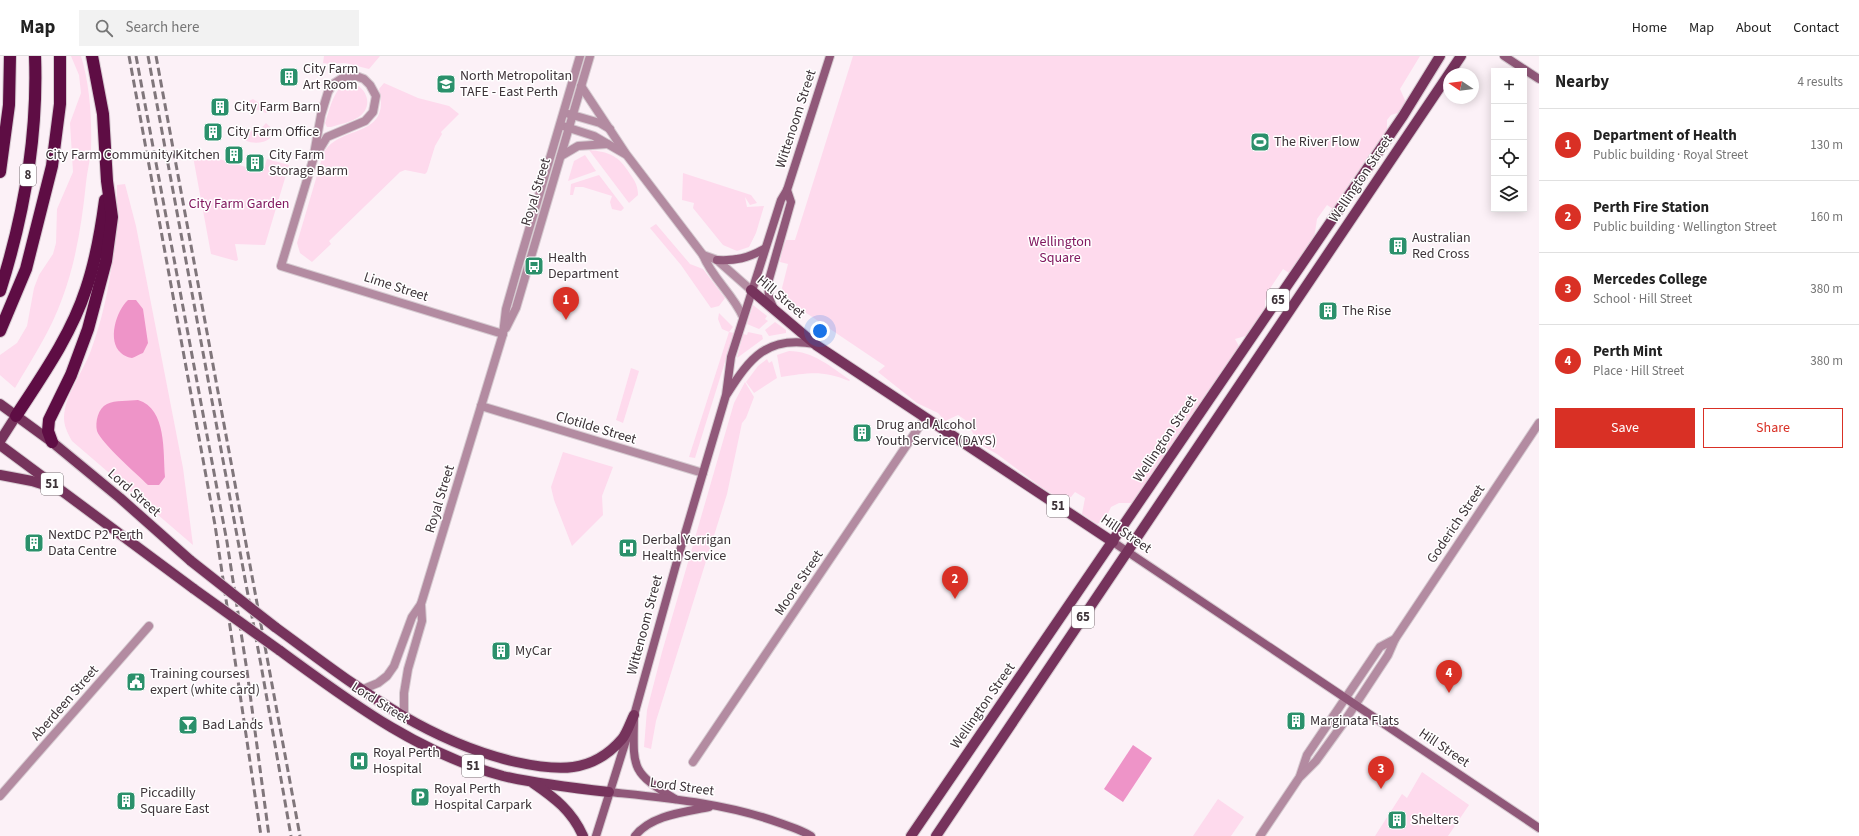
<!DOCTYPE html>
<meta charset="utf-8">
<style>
:root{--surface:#fff;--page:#f2f2f2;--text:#222;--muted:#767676;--line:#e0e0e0;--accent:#d93025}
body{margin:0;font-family:"Source Sans 3",sans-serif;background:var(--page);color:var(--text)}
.controls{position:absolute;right:12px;top:12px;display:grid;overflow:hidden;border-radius:0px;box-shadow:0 2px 10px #0003}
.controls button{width:36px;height:36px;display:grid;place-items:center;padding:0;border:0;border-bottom:1px solid var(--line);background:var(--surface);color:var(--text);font:20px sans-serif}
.compass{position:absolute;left:1443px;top:12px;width:36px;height:36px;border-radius:50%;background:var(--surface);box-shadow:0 2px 10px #0003;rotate:283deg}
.you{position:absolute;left:820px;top:275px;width:14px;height:14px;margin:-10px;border:3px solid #fff;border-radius:50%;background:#1a73e8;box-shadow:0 0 0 6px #1a73e833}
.badge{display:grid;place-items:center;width:26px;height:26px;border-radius:50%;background:var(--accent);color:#fff;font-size:13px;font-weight:700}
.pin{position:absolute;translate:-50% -33px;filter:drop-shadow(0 1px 2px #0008)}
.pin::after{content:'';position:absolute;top:21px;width:14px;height:12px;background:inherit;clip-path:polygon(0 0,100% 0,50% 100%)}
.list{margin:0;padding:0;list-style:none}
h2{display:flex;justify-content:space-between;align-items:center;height:52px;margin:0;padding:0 16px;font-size:17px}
h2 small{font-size:13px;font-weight:400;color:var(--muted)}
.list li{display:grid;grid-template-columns:26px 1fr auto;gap:12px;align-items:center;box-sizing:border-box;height:72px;padding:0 16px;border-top:1px solid var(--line)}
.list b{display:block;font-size:15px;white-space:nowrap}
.list p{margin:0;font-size:13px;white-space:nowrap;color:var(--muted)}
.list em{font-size:13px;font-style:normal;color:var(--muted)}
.actions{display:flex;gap:8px;padding:12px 16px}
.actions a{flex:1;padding:9px 0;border:1px solid var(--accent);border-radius:0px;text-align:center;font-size:14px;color:var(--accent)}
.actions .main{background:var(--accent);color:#fff}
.icon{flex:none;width:22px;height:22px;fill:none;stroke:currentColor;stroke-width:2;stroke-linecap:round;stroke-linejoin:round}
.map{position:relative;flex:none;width:1539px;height:780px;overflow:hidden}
header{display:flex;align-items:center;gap:24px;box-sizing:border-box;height:56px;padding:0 20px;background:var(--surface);border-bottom:1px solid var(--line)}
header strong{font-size:19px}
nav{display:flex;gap:22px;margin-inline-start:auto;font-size:14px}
.search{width:280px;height:36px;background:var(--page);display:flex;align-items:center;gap:10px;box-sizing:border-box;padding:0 14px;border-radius:0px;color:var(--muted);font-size:15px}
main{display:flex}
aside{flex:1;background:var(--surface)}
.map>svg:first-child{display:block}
.green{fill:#fedaed}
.water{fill:#ee94c8}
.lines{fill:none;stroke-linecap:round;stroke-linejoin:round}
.minor-casing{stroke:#d6cbd1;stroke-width:10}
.tertiary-casing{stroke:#d6cbd1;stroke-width:10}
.secondary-casing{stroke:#d6cbd1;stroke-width:10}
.primary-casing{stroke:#d6cbd1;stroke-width:12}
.motorway-casing{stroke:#d6cbd1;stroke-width:14}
.minor{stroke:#b38ba1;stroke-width:8}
.tertiary{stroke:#b38ba1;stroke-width:8}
.secondary{stroke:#905879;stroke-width:8}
.primary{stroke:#76335c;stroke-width:10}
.motorway{stroke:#5e0d44;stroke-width:12}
.rail{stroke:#80767b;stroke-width:3;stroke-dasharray:8 4;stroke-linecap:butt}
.primary-bridge-casing{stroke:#d6cbd1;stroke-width:12;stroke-linecap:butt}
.primary-bridge{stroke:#76335c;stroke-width:10}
.labels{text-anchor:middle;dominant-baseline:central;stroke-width:3;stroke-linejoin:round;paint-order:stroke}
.shield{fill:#fff;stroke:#787174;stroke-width:1}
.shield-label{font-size:13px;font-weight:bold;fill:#3e3439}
.poi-label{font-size:14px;fill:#3e3439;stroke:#fff;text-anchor:start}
.street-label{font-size:14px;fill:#3e3439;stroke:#fff}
.park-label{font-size:14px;fill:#81185f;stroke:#fff}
</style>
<header>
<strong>Map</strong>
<div class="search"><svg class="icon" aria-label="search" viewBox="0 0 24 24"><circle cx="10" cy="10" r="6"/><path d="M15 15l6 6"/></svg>Search here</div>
<nav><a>Home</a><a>Map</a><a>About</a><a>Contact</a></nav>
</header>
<main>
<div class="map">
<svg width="1539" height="780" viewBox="0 0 1539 780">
<rect width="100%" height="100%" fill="#fcf1f7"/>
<g class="green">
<path d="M71,0H81C90,29 92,64 91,94C90,105 87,116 86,127C82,166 76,206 62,243C51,274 32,303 15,332L0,319V299L17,287L27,270L34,232L39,219L53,198L56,187L57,153L73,116L70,67L81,37L79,19Z"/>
<path d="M324,0H380L369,13L345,7L330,8L323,7Z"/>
<path d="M853,0H1420L1400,33L1408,51L1401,56L1391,59L1387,64V77L1369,99L1362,118L1351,123L1348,138L1333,153L1327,149L1317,163L1314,183L1289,217L1283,213L1271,231L1265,245V255L1249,279L1235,283L1240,292L1227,315L1207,336L1197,359L1132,447H1119L1111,451L1105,464L1097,468L1082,458L1085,442L1075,436L1071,441H1057L1041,431L997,398L979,388L970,372L974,370L958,359L945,365L938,357L917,347L878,316L885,310L787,244L782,232L788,208L780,206L782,194L786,184H795Z"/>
<path d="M348,27C365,27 375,49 360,60C353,66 340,68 331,71H327L325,67C330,54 333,32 348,27Z"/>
<path d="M384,27L418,42L449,50L459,58L441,76L442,78L435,90L427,116L425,118L405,114L400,116L329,185L331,188L312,206L300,197L297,187L323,99C337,67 392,85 379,33Z"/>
<path d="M253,43L262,49H270L269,55L266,57L247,50V46Z"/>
<path d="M266,67L274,75C270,91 246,89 238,79L240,70L257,77Z"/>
<path d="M589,94C610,96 619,100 630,118C635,125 638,130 638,139L629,147Z"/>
<path d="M192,95L263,116L267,103L289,109L265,189L235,188L238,204L236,205L211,198Z"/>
<path d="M585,99L596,115L568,125L574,105Z"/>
<path d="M683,117L751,139L757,147L750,149L745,141L747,151L764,150L756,177L749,191L737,195L723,189L693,152L694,147L682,144Z"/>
<path d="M599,119L624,152L621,155L612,153L610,146L612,140L583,131H575L573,139H570L571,128Z"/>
<path d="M125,128L136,170L183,412L193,489L72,385C66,374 62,366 65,353C68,337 83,314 90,297C110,244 117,186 117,129Z"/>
<path d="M656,168L690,208L703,213L725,242L719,250L711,252L681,209L650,172Z"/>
<path d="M753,249L767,260L765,263L768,265L759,273L747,268Z"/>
<path d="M719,257L733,271L729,276L734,277L695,402L689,401L729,276L722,273L718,263Z"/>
<path d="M775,266L786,274V277L769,280L765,274Z"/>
<path d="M748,276L762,279L763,283L737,302L743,278L747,279Z"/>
<path d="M789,295C813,295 831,311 850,324L849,325C822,314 809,317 781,321L777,299Z"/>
<path d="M767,303L769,307L772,305L777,322L754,337L746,326L758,310Z"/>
<path d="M631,312L639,315L623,367L616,364Z"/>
<path d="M745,326L754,341L746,362L742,367L727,438L656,665L651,693L644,691L647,654L662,596L734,347Z"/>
<path d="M563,396L613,411L602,440L603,459L572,490L554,444L551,431Z"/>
<path d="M1422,716L1469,749L1448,780H1375L1402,738L1407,742Z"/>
<path d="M1218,743L1244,761L1231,780H1193Z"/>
</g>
<g class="water">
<path d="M128,244H136L143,253L148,287L143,297C140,298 135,301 132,302C129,302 123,299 121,297C107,285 116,255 128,244Z"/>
<path d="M138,344C167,353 163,396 165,421L159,429H148C138,419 101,387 97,375C95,366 98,352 107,348C115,344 129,345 138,344Z"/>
<path d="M1133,689L1152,702L1123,746L1104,733Z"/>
</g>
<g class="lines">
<defs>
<g id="minor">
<path d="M313,104L327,81L365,65L373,56L376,40L370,29L364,23L356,20L344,21L333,28L328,36L321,59L313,104L281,210L503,278"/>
<path d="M481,350L703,417"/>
<path d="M693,706L925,362"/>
<path d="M0,740L149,570"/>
</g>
<g id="tertiary">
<path d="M581,30L626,98L703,199C712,222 733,238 743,261"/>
<path d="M569,58L600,67L610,73"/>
<path d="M563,70L594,80L625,98"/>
<path d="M561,100L578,90L607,88"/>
<path d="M703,199L717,204L751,234"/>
<path d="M506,272L516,252L590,0"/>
<path d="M361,634L378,627L387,620L394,610L412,561L421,548L503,278L506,253L518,211L580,0"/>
<path d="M404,662V637L408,613L422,565L421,548"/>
<path d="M1300,720L1307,699L1380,591L1395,583"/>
<path d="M1260,780L1299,722L1316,705L1342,669L1388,599L1395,583L1539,367"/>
</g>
<g id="secondary">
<path d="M1504,0L1539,23"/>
<path d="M717,204C736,205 748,202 764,193"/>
<path d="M774,253L769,242L768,227L791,146L787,134"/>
<path d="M727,338C750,302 767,279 815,288"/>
<path d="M1113,486L1539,772"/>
<path d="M634,662C633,713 631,716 675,743"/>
<path d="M633,663L679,498L726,339L731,301L781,144L787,134L830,0"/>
<path d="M609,736C666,742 726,747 780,767C791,771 802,774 811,780"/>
<path d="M596,780L628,678"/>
<path d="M635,780C651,759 685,756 709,751"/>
</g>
<g id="primary">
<path d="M751,234L816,289L1113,486"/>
<path d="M0,348L52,386L120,442L191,505"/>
<path d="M0,385L16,360"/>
<path d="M0,389L194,533"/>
<path d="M0,419L32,425L51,431"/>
<path d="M275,571C352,627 421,684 516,706C557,715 592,718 622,683C627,677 630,667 634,659"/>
<path d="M279,594C349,645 417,697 503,720C538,728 573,732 609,736"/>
<path d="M533,727C555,742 572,755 583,780"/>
<path d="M911,780L1403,60L1440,0"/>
<path d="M936,780L1461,0"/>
</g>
<g id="motorway">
<path d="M0,116L9,49L10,0"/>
<path d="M0,235C24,159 38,80 35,0"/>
<path d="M0,275L26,213L52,110L60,48V0"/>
<path d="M16,360C42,320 71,279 86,233C96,204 101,174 105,144"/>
<path d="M52,386L48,375L49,364L71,319L88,273L106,205L112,161L107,125L103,58L92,0"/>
</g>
</defs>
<use href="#minor" class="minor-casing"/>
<use href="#tertiary" class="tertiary-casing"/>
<use href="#secondary" class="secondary-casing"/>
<use href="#primary" class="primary-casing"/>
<use href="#motorway" class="motorway-casing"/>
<use href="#minor" class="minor"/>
<use href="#tertiary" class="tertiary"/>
<use href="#secondary" class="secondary"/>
<use href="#primary" class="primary"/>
<use href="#motorway" class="motorway"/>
<g class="rail">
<path d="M129,0L215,469L261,780"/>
<path d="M136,0L227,486L247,615L269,780"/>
<path d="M148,0L261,609L291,780"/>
<path d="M156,0L300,780"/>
</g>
<defs>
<g id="primary-bridge">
<path d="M191,505L275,571"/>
<path d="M194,533L279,594"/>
</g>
</defs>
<use href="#primary-bridge" class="primary-bridge-casing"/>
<use href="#primary-bridge" class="primary-bridge"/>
</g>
<defs>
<symbol id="building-square" viewBox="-11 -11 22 22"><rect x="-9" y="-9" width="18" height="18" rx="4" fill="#2b906b" stroke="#fff"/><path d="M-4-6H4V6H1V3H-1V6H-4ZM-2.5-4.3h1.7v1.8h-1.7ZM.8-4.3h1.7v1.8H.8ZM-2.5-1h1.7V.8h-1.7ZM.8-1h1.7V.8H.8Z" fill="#fff"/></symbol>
<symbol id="university-square" viewBox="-11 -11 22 22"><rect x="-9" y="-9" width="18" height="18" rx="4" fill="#2b906b" stroke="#fff"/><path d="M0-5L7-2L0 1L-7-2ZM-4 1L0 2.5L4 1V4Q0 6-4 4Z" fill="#fff"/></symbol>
<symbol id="stadium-square" viewBox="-11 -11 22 22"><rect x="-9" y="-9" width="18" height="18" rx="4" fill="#2b906b" stroke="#fff"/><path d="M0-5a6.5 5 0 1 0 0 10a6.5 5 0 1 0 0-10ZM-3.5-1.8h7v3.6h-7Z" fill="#fff"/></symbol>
<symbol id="bus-square" viewBox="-11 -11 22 22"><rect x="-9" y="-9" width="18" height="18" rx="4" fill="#2b906b" stroke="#fff"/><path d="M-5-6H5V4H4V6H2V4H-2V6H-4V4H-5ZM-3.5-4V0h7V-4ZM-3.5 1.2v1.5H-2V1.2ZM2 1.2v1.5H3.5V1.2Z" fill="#fff"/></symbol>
<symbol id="hospital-square" viewBox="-11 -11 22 22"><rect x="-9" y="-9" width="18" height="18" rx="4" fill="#2b906b" stroke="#fff"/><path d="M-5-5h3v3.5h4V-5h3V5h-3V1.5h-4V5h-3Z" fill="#fff"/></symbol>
<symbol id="civic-square" viewBox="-11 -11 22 22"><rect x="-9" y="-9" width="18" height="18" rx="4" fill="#2b906b" stroke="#fff"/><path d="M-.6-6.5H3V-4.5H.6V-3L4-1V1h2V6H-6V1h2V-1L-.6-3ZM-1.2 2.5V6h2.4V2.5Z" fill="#fff"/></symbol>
<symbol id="bar-square" viewBox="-11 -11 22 22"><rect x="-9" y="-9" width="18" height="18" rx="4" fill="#2b906b" stroke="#fff"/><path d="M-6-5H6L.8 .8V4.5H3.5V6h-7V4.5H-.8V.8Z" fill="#fff"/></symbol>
<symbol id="parking-square" viewBox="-11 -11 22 22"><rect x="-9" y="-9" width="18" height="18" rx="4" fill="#2b906b" stroke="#fff"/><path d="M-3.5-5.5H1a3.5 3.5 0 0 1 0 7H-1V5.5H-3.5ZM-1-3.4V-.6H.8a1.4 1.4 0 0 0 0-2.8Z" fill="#fff"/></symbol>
</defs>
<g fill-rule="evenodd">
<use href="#building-square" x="278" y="10" width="22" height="22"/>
<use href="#university-square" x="435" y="17" width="22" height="22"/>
<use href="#building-square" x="209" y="40" width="22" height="22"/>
<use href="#building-square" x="202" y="65" width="22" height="22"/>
<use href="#stadium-square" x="1249" y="75" width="22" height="22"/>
<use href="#building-square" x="223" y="88" width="22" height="22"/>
<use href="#building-square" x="244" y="96" width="22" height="22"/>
<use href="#building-square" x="1387" y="179" width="22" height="22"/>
<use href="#bus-square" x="523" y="199" width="22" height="22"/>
<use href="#building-square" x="1317" y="244" width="22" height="22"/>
<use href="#building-square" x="851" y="366" width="22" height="22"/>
<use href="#building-square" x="23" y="476" width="22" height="22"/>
<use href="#hospital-square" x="617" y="481" width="22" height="22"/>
<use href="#building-square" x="490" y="584" width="22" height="22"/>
<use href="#civic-square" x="125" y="615" width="22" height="22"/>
<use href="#building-square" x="1285" y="654" width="22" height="22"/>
<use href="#bar-square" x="177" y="658" width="22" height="22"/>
<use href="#hospital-square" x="348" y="694" width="22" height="22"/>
<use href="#parking-square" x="409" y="730" width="22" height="22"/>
<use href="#building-square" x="115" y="734" width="22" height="22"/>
<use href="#building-square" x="1386" y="753" width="22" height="22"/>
</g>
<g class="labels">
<g class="shield">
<rect x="20" y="108" width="16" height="22" rx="3"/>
<rect x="1267" y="233" width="22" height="22" rx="3"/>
<rect x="41" y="417" width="22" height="22" rx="3"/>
<rect x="1047" y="439" width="22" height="22" rx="3"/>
<rect x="1072" y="550" width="22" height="22" rx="3"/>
<rect x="462" y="699" width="22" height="22" rx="3"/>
</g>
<g class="shield-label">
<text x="28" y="119">8</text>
<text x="1278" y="244">65</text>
<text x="52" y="428">51</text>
<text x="1058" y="450">51</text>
<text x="1083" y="561">65</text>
<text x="473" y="710">51</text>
</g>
<g class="poi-label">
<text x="303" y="13">City Farm<tspan x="303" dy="16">Art Room</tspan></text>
<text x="460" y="20">North Metropolitan<tspan x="460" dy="16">TAFE - East Perth</tspan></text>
<text x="234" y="51">City Farm Barn</text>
<text x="227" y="76">City Farm Office</text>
<text x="1274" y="86">The River Flow</text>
<text x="220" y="99" text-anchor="end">City Farm Community Kitchen</text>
<text x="269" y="99">City Farm<tspan x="269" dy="16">Storage Barm</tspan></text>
<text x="1412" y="182">Australian<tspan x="1412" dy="16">Red Cross</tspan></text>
<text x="548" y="202">Health<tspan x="548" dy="16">Department</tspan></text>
<text x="1342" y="255">The Rise</text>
<text x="876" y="369">Drug and Alcohol<tspan x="876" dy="16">Youth Service (DAYS)</tspan></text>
<text x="48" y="479">NextDC P2 Perth<tspan x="48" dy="16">Data Centre</tspan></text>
<text x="642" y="484">Derbal Yerrigan<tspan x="642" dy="16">Health Service</tspan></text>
<text x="515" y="595">MyCar</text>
<text x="150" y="618">Training courses<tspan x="150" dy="16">expert (white card)</tspan></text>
<text x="1310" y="665">Marginata Flats</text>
<text x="202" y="669">Bad Lands</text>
<text x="373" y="697">Royal Perth<tspan x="373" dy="16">Hospital</tspan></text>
<text x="434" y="733">Royal Perth<tspan x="434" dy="16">Hospital Carpark</tspan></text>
<text x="140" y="737">Piccadilly<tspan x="140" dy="16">Square East</tspan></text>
<text x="1411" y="764">Shelters</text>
</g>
<g class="street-label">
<text transform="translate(796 63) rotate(-72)">Wittenoom Street</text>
<text transform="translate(1361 123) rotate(-56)">Wellington Street</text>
<text transform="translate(536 136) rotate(-73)">Royal Street</text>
<text transform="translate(396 231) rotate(18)">Lime Street</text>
<text transform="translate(781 241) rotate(40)">Hill Street</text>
<text transform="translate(596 372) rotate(17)">Clotilde Street</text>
<text transform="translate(1165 383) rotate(-56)">Wellington Street</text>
<text transform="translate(134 437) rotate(41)">Lord Street</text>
<text transform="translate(440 443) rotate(-73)">Royal Street</text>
<text transform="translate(1456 468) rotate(-56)">Goderich Street</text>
<text transform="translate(1126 478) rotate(34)">Hill Street</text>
<text transform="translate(799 527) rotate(-56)">Moore Street</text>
<text transform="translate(645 569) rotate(-75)">Wittenoom Street</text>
<text transform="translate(65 647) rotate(-49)">Aberdeen Street</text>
<text transform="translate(380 647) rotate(32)">Lord Street</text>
<text transform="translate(983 650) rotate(-55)">Wellington Street</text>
<text transform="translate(1444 692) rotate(34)">Hill Street</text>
<text transform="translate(682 731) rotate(8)">Lord Street</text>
</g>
<g class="park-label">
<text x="239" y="148">City Farm Garden</text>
<text x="1060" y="186">Wellington<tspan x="1060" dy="16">Square</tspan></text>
</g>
</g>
</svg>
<div class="controls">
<button>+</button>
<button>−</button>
<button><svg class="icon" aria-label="locate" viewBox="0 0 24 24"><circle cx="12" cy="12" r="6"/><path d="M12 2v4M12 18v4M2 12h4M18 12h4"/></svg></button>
<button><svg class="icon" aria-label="layers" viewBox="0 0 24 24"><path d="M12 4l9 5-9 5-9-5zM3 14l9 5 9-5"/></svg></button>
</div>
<svg class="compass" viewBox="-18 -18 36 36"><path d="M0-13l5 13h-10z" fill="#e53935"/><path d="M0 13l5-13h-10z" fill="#767676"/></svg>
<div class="you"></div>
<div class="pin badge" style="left:566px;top:264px">1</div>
<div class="pin badge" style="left:955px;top:543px">2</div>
<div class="pin badge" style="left:1381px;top:733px">3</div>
<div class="pin badge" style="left:1449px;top:637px">4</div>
</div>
<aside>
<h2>Nearby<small>4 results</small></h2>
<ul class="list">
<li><span class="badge">1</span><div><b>Department of Health</b><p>Public building · Royal Street</p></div><em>130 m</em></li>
<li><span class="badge">2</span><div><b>Perth Fire Station</b><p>Public building · Wellington Street</p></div><em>160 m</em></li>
<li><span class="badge">3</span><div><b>Mercedes College</b><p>School · Hill Street</p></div><em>380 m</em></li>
<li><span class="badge">4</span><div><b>Perth Mint</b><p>Place · Hill Street</p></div><em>380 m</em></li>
</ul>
<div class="actions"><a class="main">Save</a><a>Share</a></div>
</aside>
</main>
